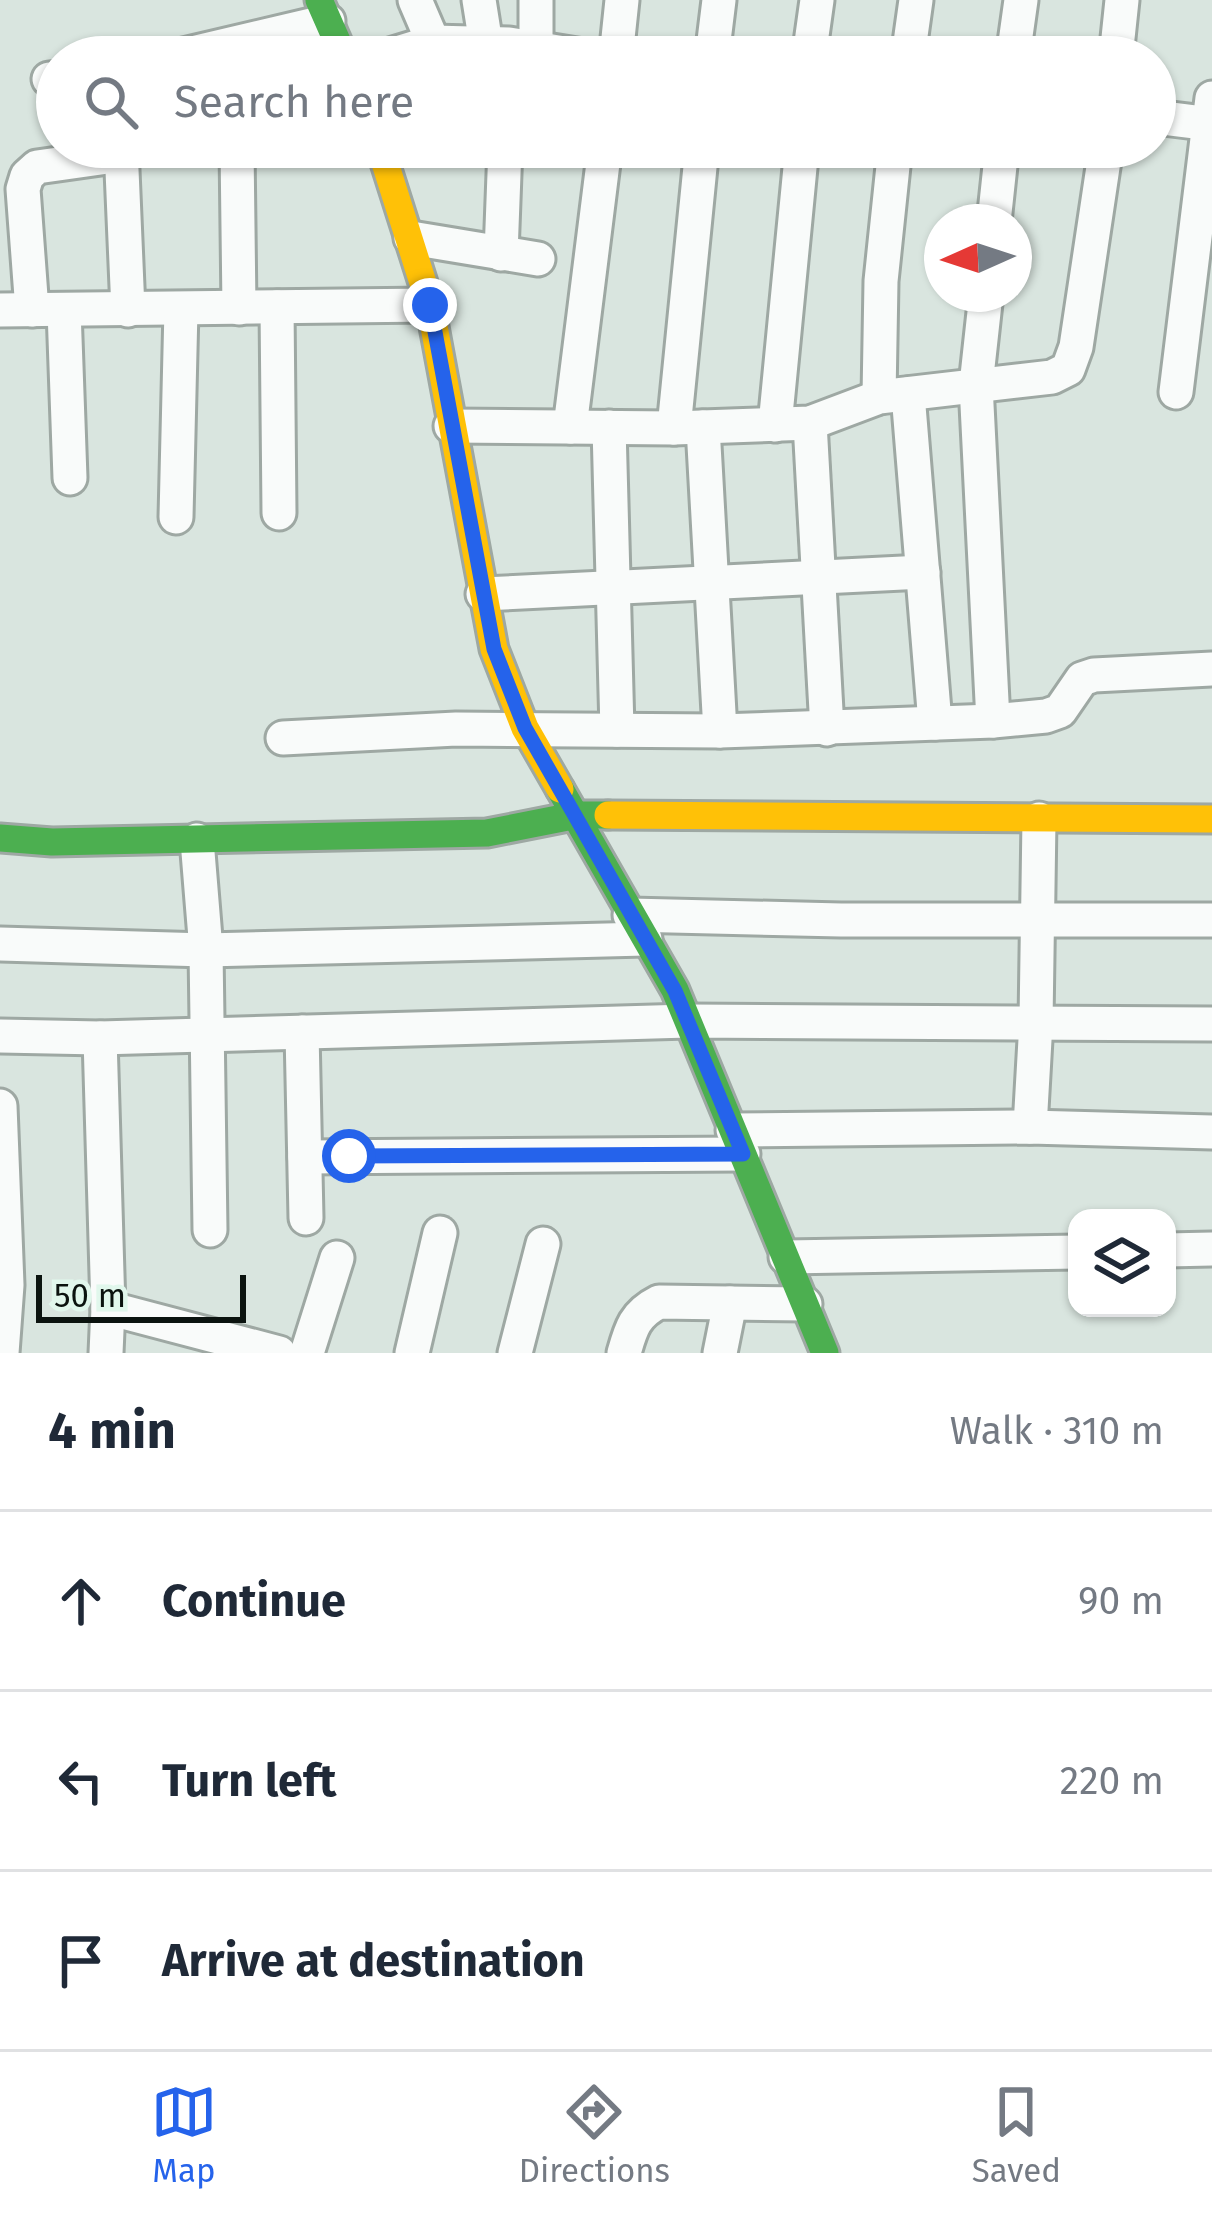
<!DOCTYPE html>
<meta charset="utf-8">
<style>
:root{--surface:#fff;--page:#f6f6f7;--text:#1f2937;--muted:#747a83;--line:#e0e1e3;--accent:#2563eb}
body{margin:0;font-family:"Fira Sans",sans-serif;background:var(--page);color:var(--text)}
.controls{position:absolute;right:36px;bottom:36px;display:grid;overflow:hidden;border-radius:24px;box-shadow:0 3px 9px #0004}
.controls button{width:108px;height:108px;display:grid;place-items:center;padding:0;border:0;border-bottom:3px solid var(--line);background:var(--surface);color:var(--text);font:60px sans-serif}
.compass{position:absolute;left:924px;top:204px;width:108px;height:108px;border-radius:50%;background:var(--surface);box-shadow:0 3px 9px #0004;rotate:267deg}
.scale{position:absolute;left:36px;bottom:30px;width:210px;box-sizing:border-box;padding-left:12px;border:6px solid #0b130f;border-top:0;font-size:33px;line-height:42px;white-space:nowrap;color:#0b130f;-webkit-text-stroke:9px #e1f7ec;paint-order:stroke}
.stop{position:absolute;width:36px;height:36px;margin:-27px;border:9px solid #2563eb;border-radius:50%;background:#fff}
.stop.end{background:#2563eb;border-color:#fff;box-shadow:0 3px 12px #0008}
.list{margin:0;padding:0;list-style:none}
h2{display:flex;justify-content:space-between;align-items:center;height:156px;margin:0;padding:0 48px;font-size:51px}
h2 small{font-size:39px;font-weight:400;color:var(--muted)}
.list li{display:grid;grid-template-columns:78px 1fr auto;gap:36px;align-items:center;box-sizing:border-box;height:180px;padding:0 48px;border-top:3px solid var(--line)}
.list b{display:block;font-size:45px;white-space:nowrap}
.list em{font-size:39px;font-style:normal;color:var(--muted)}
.icon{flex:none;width:66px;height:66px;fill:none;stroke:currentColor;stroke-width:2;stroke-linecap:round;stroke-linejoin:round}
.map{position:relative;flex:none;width:1212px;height:1353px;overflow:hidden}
.search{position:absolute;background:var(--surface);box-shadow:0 3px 9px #0004;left:36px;right:36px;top:36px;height:132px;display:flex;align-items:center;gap:30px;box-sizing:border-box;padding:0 42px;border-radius:66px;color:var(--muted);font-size:45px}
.sheet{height:696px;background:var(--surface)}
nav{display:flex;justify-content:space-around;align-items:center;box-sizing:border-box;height:168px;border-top:3px solid var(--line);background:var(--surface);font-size:33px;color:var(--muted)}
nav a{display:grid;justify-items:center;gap:6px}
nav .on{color:var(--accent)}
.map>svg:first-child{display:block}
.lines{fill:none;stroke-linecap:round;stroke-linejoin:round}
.street-casing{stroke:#9ea8a3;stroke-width:39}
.fast-casing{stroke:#9ea8a3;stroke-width:33}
.slow-casing{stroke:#9ea8a3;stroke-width:33}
.street{stroke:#f9fbfa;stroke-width:33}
.fast{stroke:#4caf50;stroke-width:27}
.slow{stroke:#ffc107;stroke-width:27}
.route{stroke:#2563eb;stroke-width:15}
</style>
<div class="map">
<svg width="1212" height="1353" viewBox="0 0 1212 1353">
<rect width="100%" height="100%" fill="#d9e5df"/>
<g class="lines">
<defs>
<g id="street">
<path d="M415,0L433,42"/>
<path d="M479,0L486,44"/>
<path d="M536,48V0"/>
<path d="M175,57L328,21"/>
<path d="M384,57L433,42L509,44L589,57"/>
<path d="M616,57L622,0"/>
<path d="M712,57L719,0"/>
<path d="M809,57L817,0"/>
<path d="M908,57L916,0"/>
<path d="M1013,57L1021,0"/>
<path d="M1116,57L1122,0"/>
<path d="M49,79L57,78"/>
<path d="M1155,117L1212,124"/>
<path d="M121,147L128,310"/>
<path d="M237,147L239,308"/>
<path d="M994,222L1002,147"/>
<path d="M411,238L538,259"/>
<path d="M501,254L505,147"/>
<path d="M986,294L976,385L993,721"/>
<path d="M277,307L279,513"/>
<path d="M0,310L430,305"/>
<path d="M32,310L23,189L27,176L37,167L122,155"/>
<path d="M64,310L70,478"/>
<path d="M1176,392L1212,98"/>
<path d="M908,394L935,723"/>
<path d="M879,397L881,281L895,147"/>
<path d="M810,423L827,729"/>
<path d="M775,425L802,147"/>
<path d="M451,426L674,428L810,423L879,397L1052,377L1068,369L1076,347L1106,147"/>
<path d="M570,427L605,147"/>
<path d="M609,427L617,730"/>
<path d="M703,427L720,731"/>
<path d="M674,428L702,147"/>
<path d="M176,517L181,309"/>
<path d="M483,594L923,572"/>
<path d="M283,738L456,729L720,731L993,721L1046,716L1060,711L1082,679L1094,675L1212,669"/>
<path d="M197,840L206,950L210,1230"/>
<path d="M630,915L841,920H1212"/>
<path d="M0,944L206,950L645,939"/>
<path d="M302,1032L306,1218"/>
<path d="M0,1036L100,1038L688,1021L1212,1024"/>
<path d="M100,1038L108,1308L106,1353"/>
<path d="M0,1106L7,1285L2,1353"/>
<path d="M1030,1127L1036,1022L1039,819"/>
<path d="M733,1130L1030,1127L1212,1132"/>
<path d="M305,1157L743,1154"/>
<path d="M1167,1250L1212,1249"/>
<path d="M786,1257L1077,1252"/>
<path d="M108,1308L279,1353"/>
<path d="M307,1353L337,1258"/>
<path d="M412,1353L440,1233"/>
<path d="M515,1353L543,1244"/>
<path d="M624,1353C631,1328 635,1314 659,1302L805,1304"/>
<path d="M720,1353L730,1303"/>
</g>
<g id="fast">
<path d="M319,0L344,57"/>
<path d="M560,789L675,990L825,1353"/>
<path d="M0,838L52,842L487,833L578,815H608"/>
</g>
<g id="slow">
<path d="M380,147L430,305L494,649L525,728L560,789"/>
<path d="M608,815L1212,819"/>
</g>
</defs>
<use href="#street" class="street-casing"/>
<use href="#fast" class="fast-casing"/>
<use href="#slow" class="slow-casing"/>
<use href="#street" class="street"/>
<use href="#fast" class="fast"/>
<use href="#slow" class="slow"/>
</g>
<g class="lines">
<path class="route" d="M349,1156L743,1154L675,991L525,728L494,649L430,305"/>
</g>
</svg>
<div class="controls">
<button><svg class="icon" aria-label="layers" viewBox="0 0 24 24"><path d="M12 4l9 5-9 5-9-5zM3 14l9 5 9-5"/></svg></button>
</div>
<svg class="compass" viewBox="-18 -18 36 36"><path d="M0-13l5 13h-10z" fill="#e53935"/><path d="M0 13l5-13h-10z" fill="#747a83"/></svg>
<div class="scale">50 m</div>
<div class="stop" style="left:349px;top:1156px"></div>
<div class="stop end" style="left:430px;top:305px"></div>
<div class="search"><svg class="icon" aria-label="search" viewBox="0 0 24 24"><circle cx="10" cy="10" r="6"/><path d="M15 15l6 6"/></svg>Search here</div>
</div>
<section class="sheet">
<h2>4 min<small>Walk · 310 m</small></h2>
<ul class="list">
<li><svg class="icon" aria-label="ahead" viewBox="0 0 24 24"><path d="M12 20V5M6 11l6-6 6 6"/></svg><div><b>Continue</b></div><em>90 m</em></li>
<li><svg class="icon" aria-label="left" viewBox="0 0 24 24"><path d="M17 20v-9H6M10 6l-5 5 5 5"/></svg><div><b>Turn left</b></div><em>220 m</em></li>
<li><svg class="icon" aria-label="arrive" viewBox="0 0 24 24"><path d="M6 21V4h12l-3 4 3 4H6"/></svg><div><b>Arrive at destination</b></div></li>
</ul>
</section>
<nav>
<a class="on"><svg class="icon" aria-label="map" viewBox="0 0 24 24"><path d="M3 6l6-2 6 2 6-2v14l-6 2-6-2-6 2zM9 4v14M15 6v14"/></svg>Map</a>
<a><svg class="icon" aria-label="directions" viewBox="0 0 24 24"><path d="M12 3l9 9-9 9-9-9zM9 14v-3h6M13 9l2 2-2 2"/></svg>Directions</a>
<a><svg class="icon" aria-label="saved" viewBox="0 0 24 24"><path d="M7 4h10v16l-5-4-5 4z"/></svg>Saved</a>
</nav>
